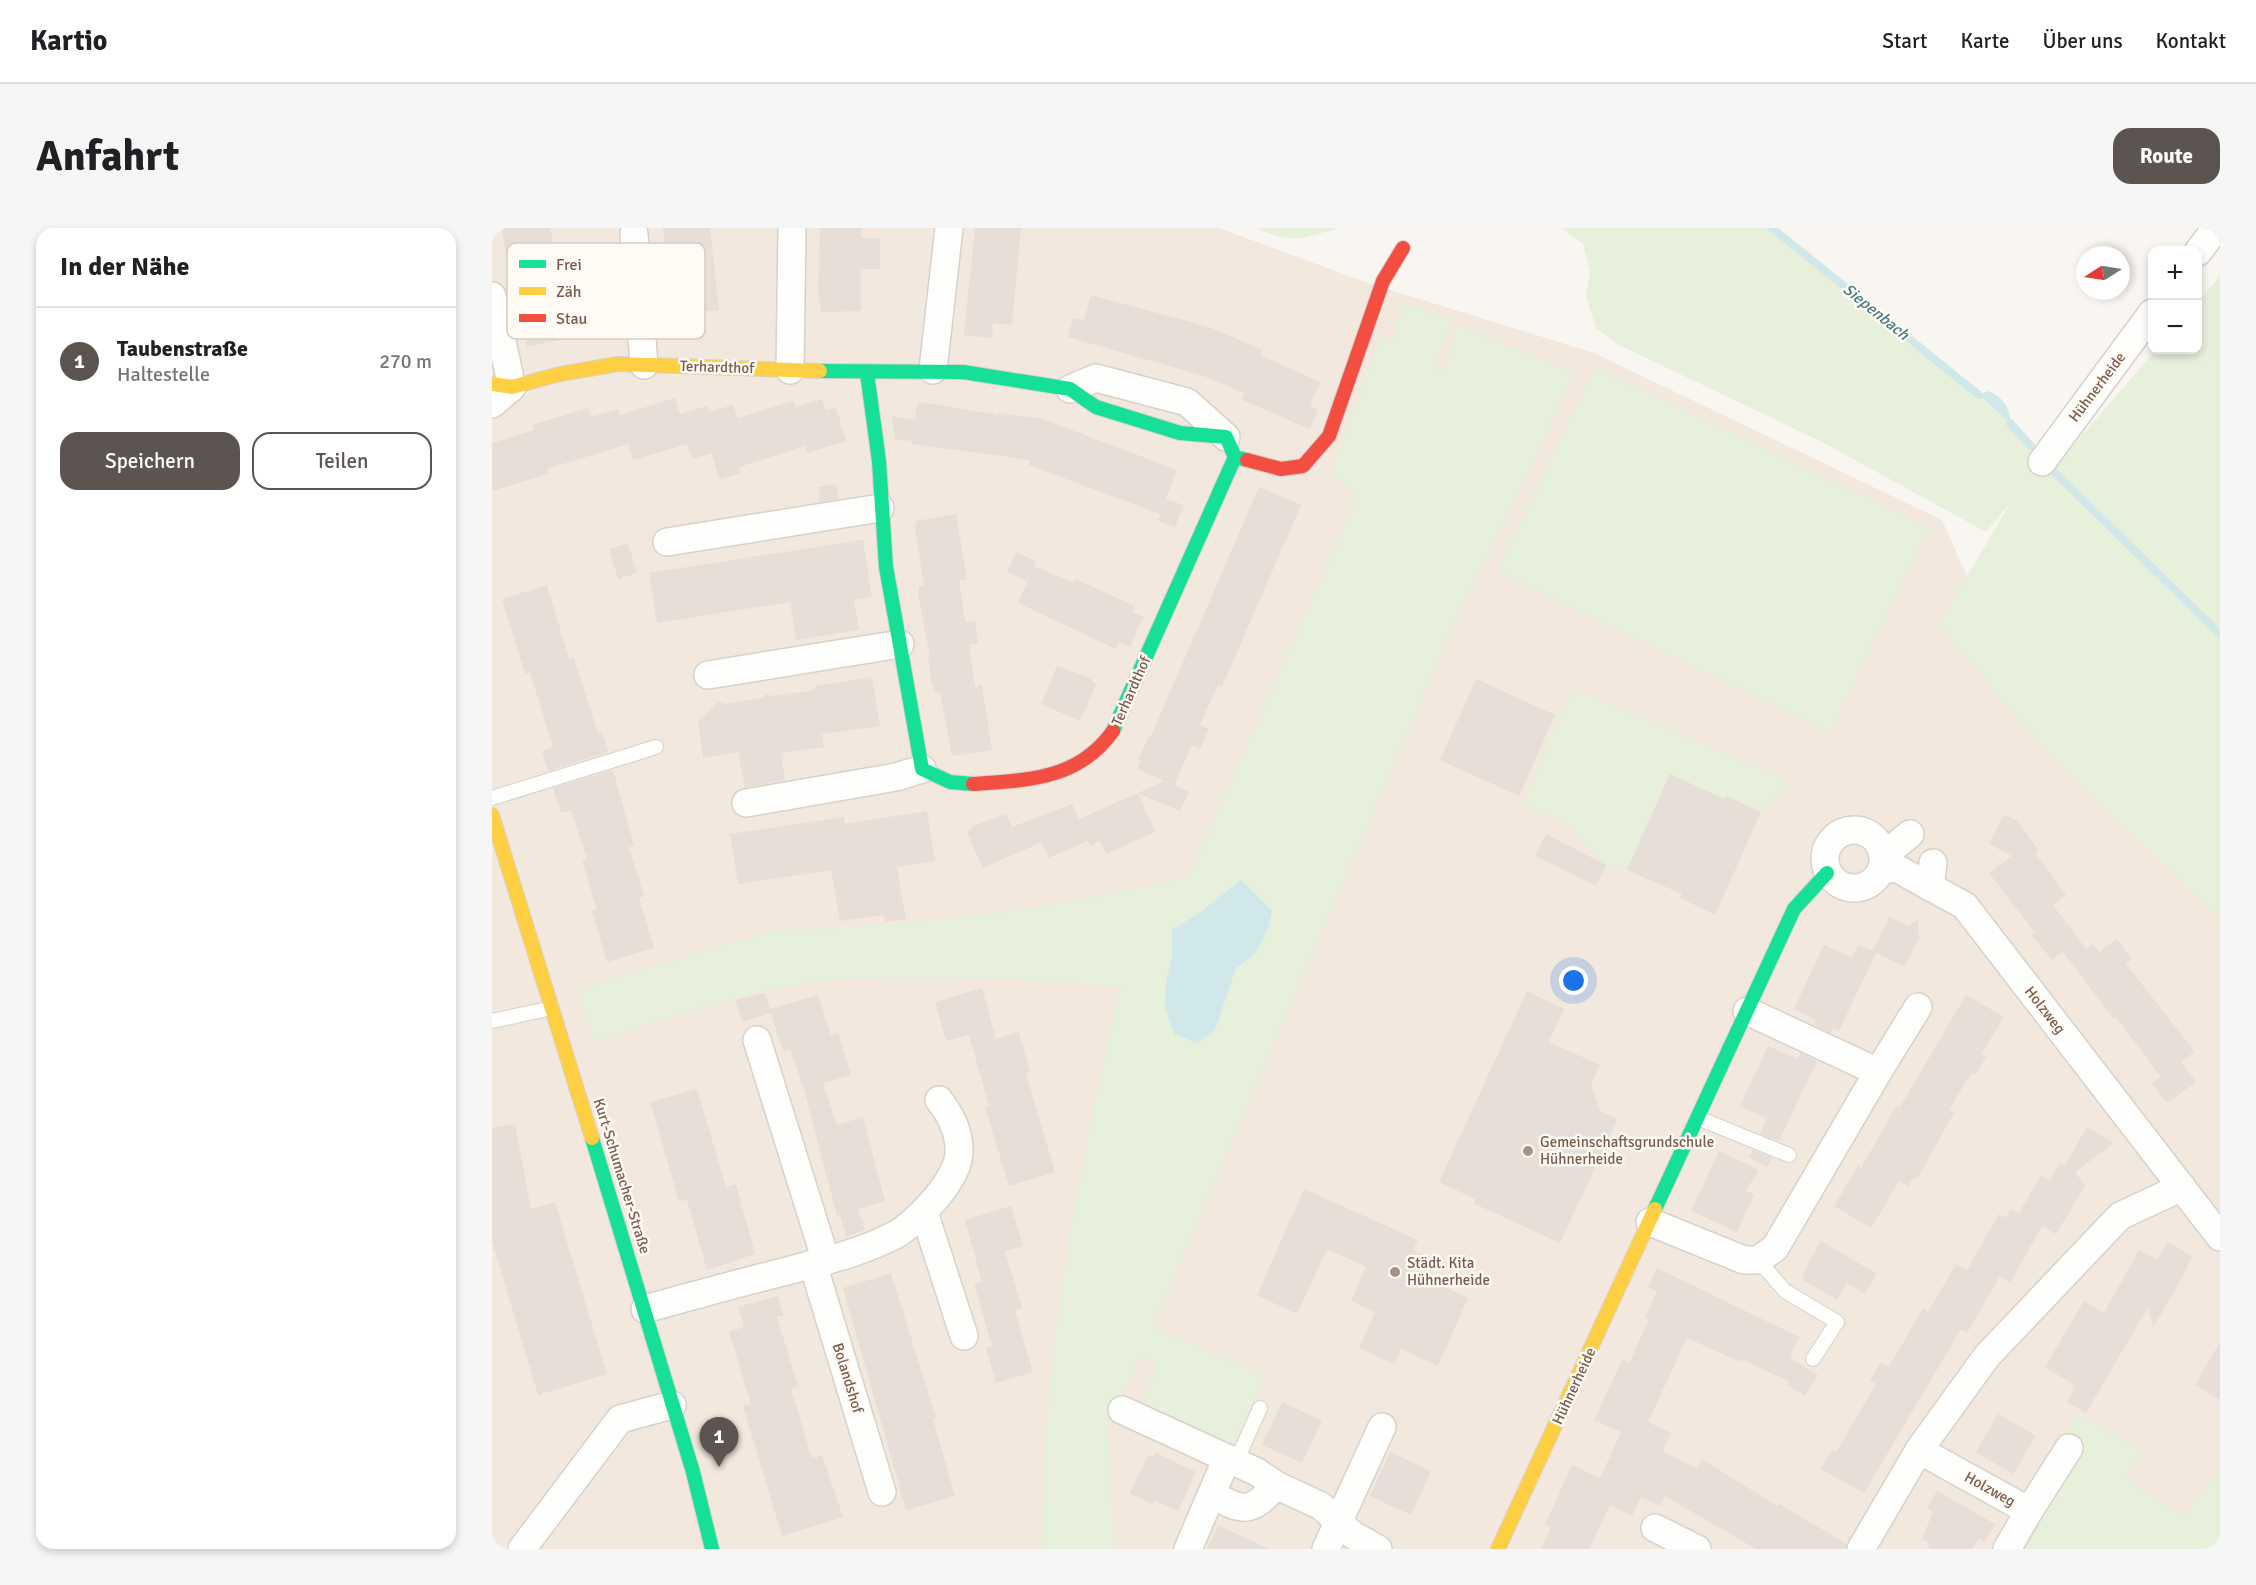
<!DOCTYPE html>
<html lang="de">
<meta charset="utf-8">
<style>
:root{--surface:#fff;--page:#f6f6f6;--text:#202124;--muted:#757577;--line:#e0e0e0;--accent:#5c5450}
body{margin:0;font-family:Signika,sans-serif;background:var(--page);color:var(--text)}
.controls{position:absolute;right:18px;top:18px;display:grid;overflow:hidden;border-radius:12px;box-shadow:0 3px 9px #0003}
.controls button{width:54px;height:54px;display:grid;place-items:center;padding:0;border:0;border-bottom:2px solid var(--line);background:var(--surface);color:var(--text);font:30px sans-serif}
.compass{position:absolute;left:1584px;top:18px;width:54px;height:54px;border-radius:50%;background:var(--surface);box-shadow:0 3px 9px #0003;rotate:258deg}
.you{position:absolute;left:1082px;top:753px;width:21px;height:21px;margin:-15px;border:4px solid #fff;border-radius:50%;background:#1a73e8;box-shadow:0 0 0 9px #1a73e833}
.badge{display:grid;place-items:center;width:39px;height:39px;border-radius:50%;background:var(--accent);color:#fff;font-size:20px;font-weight:700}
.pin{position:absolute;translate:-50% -50px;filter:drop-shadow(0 2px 3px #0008)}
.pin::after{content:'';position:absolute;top:32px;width:21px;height:18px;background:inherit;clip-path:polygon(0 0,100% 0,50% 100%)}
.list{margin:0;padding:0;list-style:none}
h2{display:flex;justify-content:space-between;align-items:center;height:78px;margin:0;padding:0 24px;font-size:26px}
h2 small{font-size:20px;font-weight:400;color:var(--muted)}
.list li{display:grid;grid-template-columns:39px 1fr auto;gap:18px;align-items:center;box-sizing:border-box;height:108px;padding:0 24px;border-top:2px solid var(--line)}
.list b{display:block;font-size:22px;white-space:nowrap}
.list p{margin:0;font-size:20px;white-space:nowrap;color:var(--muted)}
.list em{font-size:20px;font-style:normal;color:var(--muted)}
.actions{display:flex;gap:12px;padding:18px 24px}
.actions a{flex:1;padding:14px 0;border:2px solid var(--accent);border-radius:18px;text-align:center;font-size:21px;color:var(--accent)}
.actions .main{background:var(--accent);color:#fff}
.map{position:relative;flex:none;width:1728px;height:1321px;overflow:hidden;border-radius:18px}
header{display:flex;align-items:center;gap:36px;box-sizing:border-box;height:84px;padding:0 30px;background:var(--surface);border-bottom:2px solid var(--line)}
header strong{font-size:28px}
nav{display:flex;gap:33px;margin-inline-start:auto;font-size:21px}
.intro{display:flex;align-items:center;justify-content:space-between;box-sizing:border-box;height:144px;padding:0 36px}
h1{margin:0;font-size:42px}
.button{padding:15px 27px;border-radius:18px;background:var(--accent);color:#fff;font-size:21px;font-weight:700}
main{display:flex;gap:36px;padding:0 36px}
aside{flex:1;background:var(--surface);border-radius:18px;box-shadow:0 3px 9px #0003}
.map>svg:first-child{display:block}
.residential{fill:#f2e8de}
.green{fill:#e7f0db}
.water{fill:#d0e8ea}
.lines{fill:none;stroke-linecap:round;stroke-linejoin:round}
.stream{stroke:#d0e8ea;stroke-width:8}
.building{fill:#e6ded7}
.lane-casing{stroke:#d7d1cb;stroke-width:16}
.street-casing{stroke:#d7d1cb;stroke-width:30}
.fast-casing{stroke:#d9d2cb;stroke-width:16}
.slow-casing{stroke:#d9d2cb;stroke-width:16}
.jam-casing{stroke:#d9d2cb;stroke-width:16}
.lane{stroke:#fefefd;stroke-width:14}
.street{stroke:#fefefd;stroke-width:27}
.fast{stroke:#16e098;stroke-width:14}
.slow{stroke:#ffcf43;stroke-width:14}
.jam{stroke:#f24e42;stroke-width:14}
.poi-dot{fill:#a69286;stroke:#fffaf3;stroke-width:2}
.labels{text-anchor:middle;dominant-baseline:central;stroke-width:5;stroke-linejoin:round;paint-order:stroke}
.street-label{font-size:15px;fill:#7a5c4d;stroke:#fffaf3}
.poi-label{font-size:15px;fill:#7a5c4d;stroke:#fffaf3;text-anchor:start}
.water-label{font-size:16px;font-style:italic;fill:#437c86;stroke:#fffaf3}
.key{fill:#fffaf3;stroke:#d7cbc1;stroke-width:1.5}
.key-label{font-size:16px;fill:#7a5c4d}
</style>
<header>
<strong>Kartio</strong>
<nav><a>Start</a><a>Karte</a><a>Über uns</a><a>Kontakt</a></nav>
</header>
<div class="intro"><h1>Anfahrt</h1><a class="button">Route</a></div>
<main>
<aside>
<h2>In der Nähe<small></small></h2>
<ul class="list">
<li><span class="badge">1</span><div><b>Taubenstraße</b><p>Haltestelle</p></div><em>270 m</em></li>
</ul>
<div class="actions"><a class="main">Speichern</a><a>Teilen</a></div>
</aside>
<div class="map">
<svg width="1728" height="1321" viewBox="0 0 1728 1321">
<rect width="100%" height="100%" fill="#f9f5f0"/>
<path class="residential" d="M0,0H727L876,55L1102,125L1450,292L1550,518L1728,690V1242L1665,1321H0Z"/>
<g class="green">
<path d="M763,0H848C808,11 802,16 763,0Z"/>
<path d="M1069,0H1279L1487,167L1518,195L1560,242L1664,122H1706V74L1728,48V690L1550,518L1446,396L1520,273L1494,304L1332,215L1125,116L1104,100L1094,68L1098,44L1091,16Z"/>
<path d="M913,75L959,92L943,137L953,145L965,97L1081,144L1042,233L971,375L660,1099L773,1148L738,1222L653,1178L652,1168L666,1136L648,1128L616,1198L622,1318L625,1321H550C550,1130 585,944 629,759C538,753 446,745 355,751C268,757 184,788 102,813L86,761L282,702L349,700L499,686L597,670L696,650L865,270L839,243L889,109L899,113Z"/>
<path d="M1103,139L1437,300L1338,504L1005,344Z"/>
<path d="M1081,460L1281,546L1299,556L1270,584L1235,568L1232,571L1178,546L1135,642L1114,637L1075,595L1030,575Z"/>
<path d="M1587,1186L1649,1221L1633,1250L1691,1288L1728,1242V1321H1522L1571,1212Z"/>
</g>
<g class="water">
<path d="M1496,163C1511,170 1518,178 1518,195L1487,167Z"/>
<path d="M749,652L780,683L776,701L764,725L744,740L723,802L706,815L682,806L673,779L674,755L680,728V702L710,683Z"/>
</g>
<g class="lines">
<g class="stream">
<path d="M1280,0L1487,167"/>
<path d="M1518,195L1539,218"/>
<path d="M1560,242L1728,406"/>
</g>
</g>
<g class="building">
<path d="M9,0H58L74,76L84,73L89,94L64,100L67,112L35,119Z"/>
<path d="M171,0H218L227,82L201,85L202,99H181Z"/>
<path d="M328,0H369V10H388V41H369V83L329,84L326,62Z"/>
<path d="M483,0H529L520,97L501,95L500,110L472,107Z"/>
<path d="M599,67L717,99L771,122L768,127L828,154L818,178L826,182L820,198L818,201L760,176L749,171L752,165L712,148L576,109L581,90L592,92Z"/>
<path d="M183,170L188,186L215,178L217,184L241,177L246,190L301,173L304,179L330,171L334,182L344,179L354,213L315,225L313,218L247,239L249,245L227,251L220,225L200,231L195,216L141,232L136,216L55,241L56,246L0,263V215L42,202L40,197L96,180L99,189L126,181L128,187Z"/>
<path d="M434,175L506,187V185L548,190L685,242L668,286L537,237L538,232L420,216V213L403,211L400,188L423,192L425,176Z"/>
<path d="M344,256L347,271L328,274L326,259Z"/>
<path d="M767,259L809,277L730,459L726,457L708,497L717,501L708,521L700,517L682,557L697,564L688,583L646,565L672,553L645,541L649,533L646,532L657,508H659Z"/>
<path d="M674,271L691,277L683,299L666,293Z"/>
<path d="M464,286L475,351L467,352L473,394L483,393L486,415L477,416L483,459L490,457L500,522L460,528L448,464L443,465L442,457H440L436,430H438L426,366L427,358L432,357L423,301L424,293Z"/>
<path d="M371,312L380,369L362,372L367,402L304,412L298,374L165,395L157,345Z"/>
<path d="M136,315L145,345L126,351L117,321Z"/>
<path d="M524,324L544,333L535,353L515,344Z"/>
<path d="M542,338L582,355L583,351L643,378L640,384L651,389L638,419L627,414L624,421L526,375Z"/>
<path d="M55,357L77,431L82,430L106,506L110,504L116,524L56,543L50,523L61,519L38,444L33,446L10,371Z"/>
<path d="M565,438L598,450L604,456L588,493L549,476Z"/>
<path d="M380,449L388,498L330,506L332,519L289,525L293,552L253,559L246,524L211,530L206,493L227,473L232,476L270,470L274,466L279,468L323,462V458Z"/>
<path d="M984,451L1063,487L1027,568L948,532Z"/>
<path d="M121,542L142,618L137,619L152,668L147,670L162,720L115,734L100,683L105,682L90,632L95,631L79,582L69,585L61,560Z"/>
<path d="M1178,546L1232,571L1234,568L1269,584L1223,687L1188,670L1190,666L1135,642Z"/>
<path d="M646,565L663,604L614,626L608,613L598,618L596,613L556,630L550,614L491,640L474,603L482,600L481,598L514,586L520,599L580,576L587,591Z"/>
<path d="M435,583L443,633L405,639L414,691L393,694L392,687L348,693L339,642L246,656L238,606L352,589L353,596Z"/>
<path d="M1512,587L1525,593L1547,622L1543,625L1574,667L1561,677L1594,721L1601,716L1607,724L1625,711L1640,731L1634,736L1697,816L1702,824L1689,834L1704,854L1675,875L1660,856L1669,849L1624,789L1622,791L1571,724L1560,732L1540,707L1543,705L1497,645L1520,628L1497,616Z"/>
<path d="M1054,606L1114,637L1104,658L1043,628Z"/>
<path d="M1397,689L1416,698L1426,691L1427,710L1413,739L1384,725L1347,803L1341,800L1339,805L1321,796L1324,792L1302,781L1332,717L1360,730L1366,717L1381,723Z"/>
<path d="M490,760L504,811L527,804L538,844L534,845L563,944L517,958L493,879L497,878L477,807L454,813L443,774Z"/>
<path d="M1035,763L1072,781L1057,814L1108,837L1099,856L1108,883L1126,891L1068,1015L981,975L983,971L947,954Z"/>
<path d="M273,765L278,781L326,767L339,807L346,805L359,847L331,855L345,897L371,889L393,973L366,981L373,1002L354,1008L348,987L345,988L312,861L298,821L291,823L279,785L250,794L243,772Z"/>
<path d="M1474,767L1512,789L1489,826L1494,829L1483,847L1479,845L1457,882L1462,885L1425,951L1422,949L1416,958L1407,953L1379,1000L1342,978L1367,936L1368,942L1405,877L1408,879Z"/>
<path d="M1276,818L1305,831L1308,825L1325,833L1287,913L1268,906L1275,890L1248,878Z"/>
<path d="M205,861L234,959L244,956L263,1026L215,1042L195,972L187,973L158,874Z"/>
<path d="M23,896L39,981L63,974L115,1146L46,1167L0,1013V900Z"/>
<path d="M1595,899L1622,915L1583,944L1593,958L1564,1006L1550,998L1518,1055L1508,1048L1475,1105L1469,1101L1372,1265L1329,1241L1340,1222L1344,1224L1384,1156L1378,1152L1389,1134L1397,1139L1431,1080L1437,1083L1464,1036L1475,1042L1507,986L1514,990L1519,981L1527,985L1549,947L1558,953L1568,934L1573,937Z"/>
<path d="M1261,922L1280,930L1275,939L1257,929Z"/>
<path d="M1227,923L1267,942L1254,962L1262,967L1245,1004L1199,983Z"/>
<path d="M812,961L926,1012L921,1022L941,1031L932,1050L976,1070L946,1138L909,1121L902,1136L867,1120L883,1084L859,1073L874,1039L835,1021L805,1086L765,1067Z"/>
<path d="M519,978L531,1018L513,1023L530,1080L523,1082L541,1144L504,1155L494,1120L500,1118L482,1056L490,1054L473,992Z"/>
<path d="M1329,1013L1385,1046L1373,1066L1355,1055L1345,1072L1311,1052V1045Z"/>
<path d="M1676,1014L1700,1028L1691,1048L1661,1100L1656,1079L1594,1185L1575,1174L1584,1158L1553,1139L1592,1073L1612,1085L1647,1022L1665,1032Z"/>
<path d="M1165,1040L1307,1109L1298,1130L1326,1147L1313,1168L1295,1157L1297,1153L1249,1131L1248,1134L1195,1110L1156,1194L1179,1205L1171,1224L1205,1240L1210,1231L1285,1278L1287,1276L1355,1316L1353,1321H1264L1173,1268L1168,1278L1149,1269L1140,1288L1118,1277L1097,1321H1049L1059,1299L1053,1297L1080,1237L1108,1250L1129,1204L1102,1192L1130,1132L1137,1135L1157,1092L1153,1090L1165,1063L1156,1059Z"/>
<path d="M399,1045L444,1190L441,1191L463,1268L414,1282L351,1060Z"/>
<path d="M286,1068L291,1087L285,1089L306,1158L299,1161L320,1230L330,1227L351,1289L290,1308L251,1178L259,1176L237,1104L252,1099L246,1079Z"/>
<path d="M1728,1114V1172L1703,1157Z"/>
<path d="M790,1174L830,1193L810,1235L770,1217Z"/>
<path d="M1506,1186L1544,1208L1521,1246L1484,1224Z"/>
<path d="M898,1224L939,1243L919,1287L878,1268Z"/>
<path d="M664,1225L704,1244L686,1283L663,1272L661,1276L638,1266L656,1227L661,1229Z"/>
<path d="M1445,1263L1503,1296L1493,1314L1487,1310L1480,1321H1438L1436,1315L1430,1311L1441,1284L1435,1280Z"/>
<path d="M726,1297L777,1321H715Z"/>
</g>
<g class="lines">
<defs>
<g id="lane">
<path d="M0,570L164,519"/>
<path d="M0,793L60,780"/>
<path d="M1206,890L1297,927"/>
<path d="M1266,1032L1293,1063L1345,1094L1321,1131"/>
<path d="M744,1234L768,1180"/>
</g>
<g id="street">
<path d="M142,6L152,137"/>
<path d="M1706,24L1724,0"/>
<path d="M0,68L20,159L0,176"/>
<path d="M298,142L300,0"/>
<path d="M441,142L457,0"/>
<path d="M578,161L604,150L695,174L734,209"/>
<path d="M1550,234L1660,85"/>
<path d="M175,314L388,280"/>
<path d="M216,447L408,416"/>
<path d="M254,575L404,549L430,541"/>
<circle cx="1362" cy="631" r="29"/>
<path d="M1391,628L1418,606"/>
<path d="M1390,640L1406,641L1473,678L1728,1009"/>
<path d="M1438,659L1441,635"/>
<path d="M265,812L334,1033"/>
<path d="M1386,844L1426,779"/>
<path d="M432,984L472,1108"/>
<path d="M1158,994L1252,1032H1266L1283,1020L1386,844L1255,783"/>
<path d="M321,1036L390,1264"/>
<path d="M153,1081C200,1068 247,1055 295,1043C331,1033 369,1025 403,1007C425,995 469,949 467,922C467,904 458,886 447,872"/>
<path d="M630,1182L765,1244L784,1257L829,1278L861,1307L886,1321"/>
<path d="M1427,1222L1537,1283L1515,1321"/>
<path d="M735,1230L720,1265C750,1286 761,1284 784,1257"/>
<path d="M1537,1283L1577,1220"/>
<path d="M1163,1300L1205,1321"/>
<path d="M30,1321L128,1191L180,1177"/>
<path d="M696,1321L720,1265"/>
<path d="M834,1321L890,1199"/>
<path d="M1369,1321L1427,1222L1495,1128L1628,988L1690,959"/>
</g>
<g id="fast">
<path d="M328,143L471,144L578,161L604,179L688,205L734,209L743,229L755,232"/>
<path d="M375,145L387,233L394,339L430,541L458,554L481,556"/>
<path d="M621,503L743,229"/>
<path d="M100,910L201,1244L220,1321"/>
<path d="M1163,981L1302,681L1335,645"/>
</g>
<g id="slow">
<path d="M0,156L20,159L68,146L126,136L328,143"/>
<path d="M0,587L100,910"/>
<path d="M1006,1321L1163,981"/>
</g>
<g id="jam">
<path d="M755,232L789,241L811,238L837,208L891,53L911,20"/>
<path d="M481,556C536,552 586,552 621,503"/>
</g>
</defs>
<use href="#lane" class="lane-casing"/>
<use href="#street" class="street-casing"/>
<use href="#fast" class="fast-casing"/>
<use href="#slow" class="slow-casing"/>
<use href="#jam" class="jam-casing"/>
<use href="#lane" class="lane"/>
<use href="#street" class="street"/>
<use href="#fast" class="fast"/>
<use href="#slow" class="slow"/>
<use href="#jam" class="jam"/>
</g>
<g class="poi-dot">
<circle cx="1036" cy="923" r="6"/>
<circle cx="903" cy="1044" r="6"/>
</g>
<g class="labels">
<g class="street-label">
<text transform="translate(225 139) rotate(2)">Terhardthof</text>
<text transform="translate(1605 159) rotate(-53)">Hühnerheide</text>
<text transform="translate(639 463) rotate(-66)">Terhardthof</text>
<text transform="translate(1553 782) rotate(52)">Holzweg</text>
<text transform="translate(130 948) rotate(73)">Kurt-Schumacher-Straße</text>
<text transform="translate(356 1150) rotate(73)">Bolandshof</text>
<text transform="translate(1082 1158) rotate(-65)">Hühnerheide</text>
<text transform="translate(1498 1261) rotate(29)">Holzweg</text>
</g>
<g class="poi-label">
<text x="1048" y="914">Gemeinschaftsgrundschule<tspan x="1048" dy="17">Hühnerheide</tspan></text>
<text x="915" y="1035">Städt. Kita<tspan x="915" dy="17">Hühnerheide</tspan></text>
</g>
<g class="water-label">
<text transform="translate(1384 84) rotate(39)">Siepenbach</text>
</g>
</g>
<rect x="15" y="15" width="198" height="96" rx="9" class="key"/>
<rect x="27" y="32" width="27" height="8" fill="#16e098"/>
<rect x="27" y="59" width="27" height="8" fill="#ffcf43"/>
<rect x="27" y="86" width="27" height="8" fill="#f24e42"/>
<g class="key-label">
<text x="64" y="42">Frei</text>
<text x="64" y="69">Zäh</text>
<text x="64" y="96">Stau</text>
</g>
</svg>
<div class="controls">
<button>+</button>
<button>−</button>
</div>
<svg class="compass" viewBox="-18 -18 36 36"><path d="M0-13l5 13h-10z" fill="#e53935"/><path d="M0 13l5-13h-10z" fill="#757577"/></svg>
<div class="you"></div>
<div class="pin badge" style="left:227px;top:1239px">1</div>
</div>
</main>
